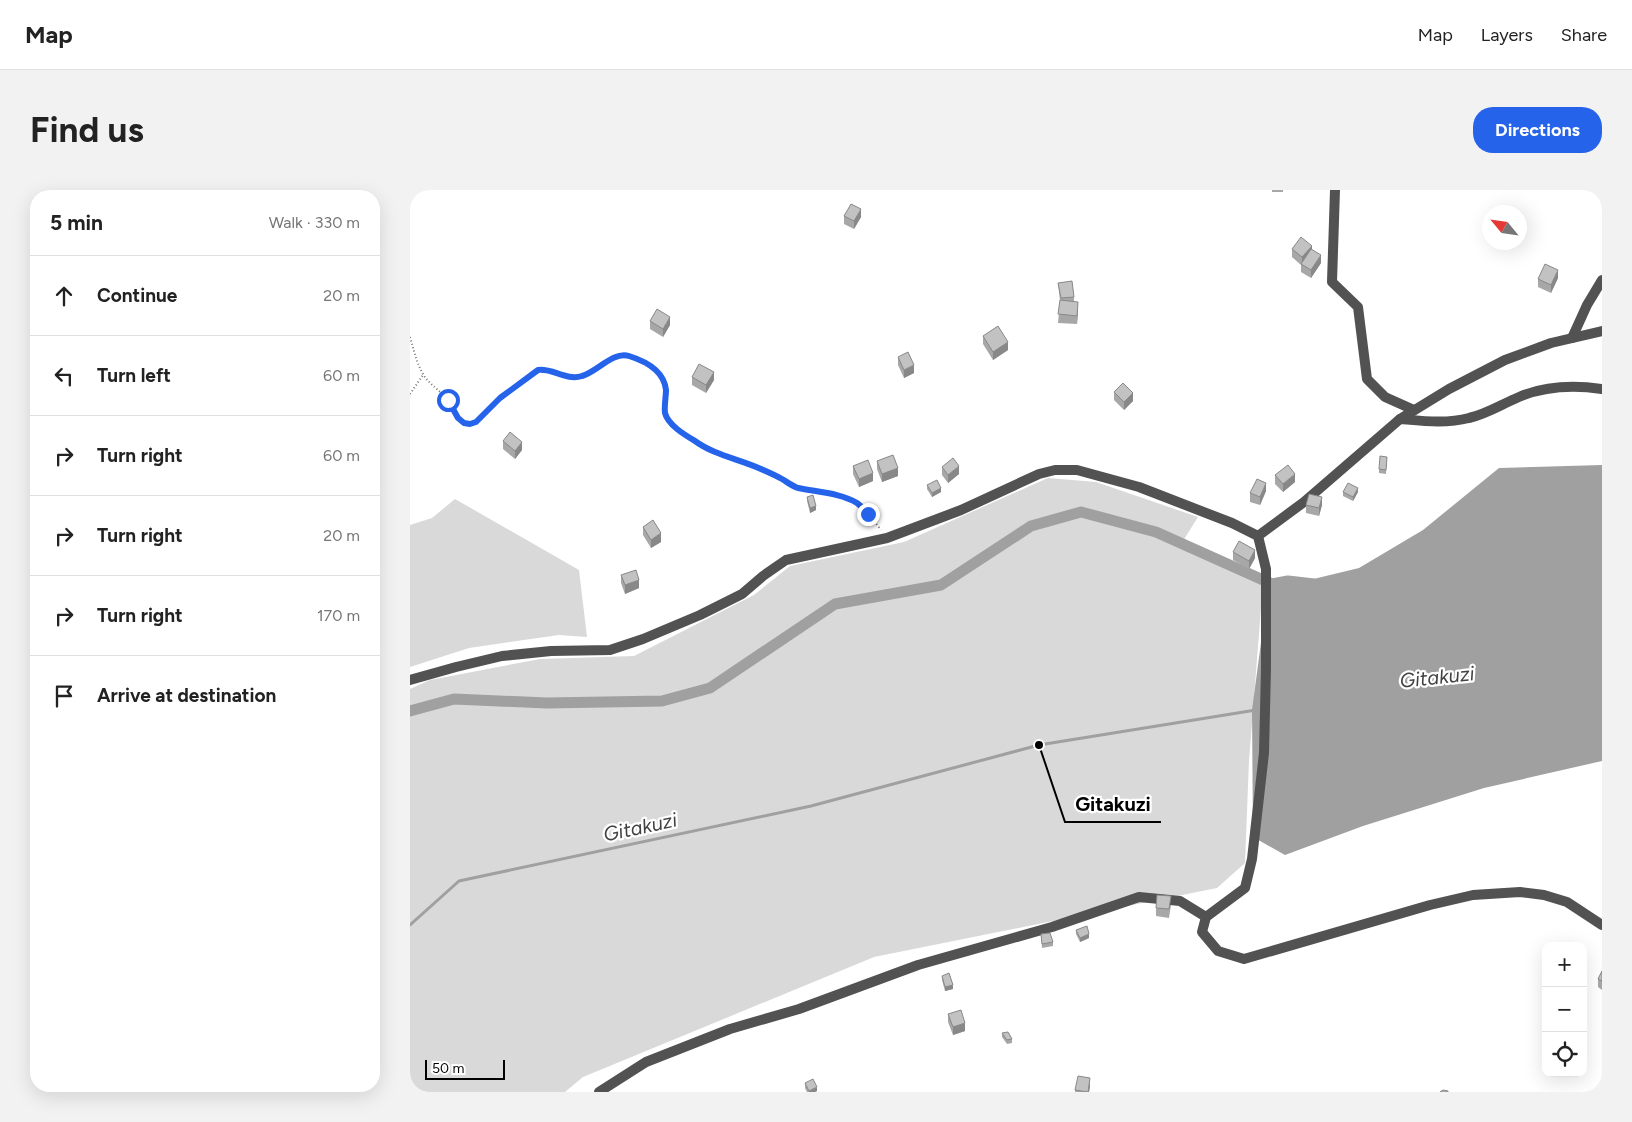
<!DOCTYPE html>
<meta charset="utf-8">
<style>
:root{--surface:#fff;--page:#f2f2f2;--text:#222;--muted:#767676;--line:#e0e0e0;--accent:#2563eb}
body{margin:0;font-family:Figtree,sans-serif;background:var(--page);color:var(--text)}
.controls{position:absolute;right:15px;bottom:15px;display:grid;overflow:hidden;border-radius:10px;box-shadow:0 5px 20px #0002}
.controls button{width:45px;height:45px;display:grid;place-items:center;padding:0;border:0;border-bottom:1px solid var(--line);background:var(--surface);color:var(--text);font:25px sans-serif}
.compass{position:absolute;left:1072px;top:15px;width:45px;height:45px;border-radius:50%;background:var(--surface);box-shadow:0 5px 20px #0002;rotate:299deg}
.scale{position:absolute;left:15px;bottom:12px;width:80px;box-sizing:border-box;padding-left:5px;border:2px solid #000;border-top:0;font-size:14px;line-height:18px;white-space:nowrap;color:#000;-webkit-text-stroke:4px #fff;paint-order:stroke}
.stop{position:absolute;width:15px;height:15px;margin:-11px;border:4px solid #2563eb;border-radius:50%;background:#fff}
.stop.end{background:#2563eb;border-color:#fff;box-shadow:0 1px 5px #0008}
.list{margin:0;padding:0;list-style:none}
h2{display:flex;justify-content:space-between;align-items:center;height:65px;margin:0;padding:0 20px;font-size:21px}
h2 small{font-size:16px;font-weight:400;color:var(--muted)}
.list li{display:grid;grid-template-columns:32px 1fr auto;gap:15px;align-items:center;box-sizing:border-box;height:80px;padding:0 20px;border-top:1px solid var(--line)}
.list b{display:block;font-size:19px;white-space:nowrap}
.list em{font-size:16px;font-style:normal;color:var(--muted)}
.icon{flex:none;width:28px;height:28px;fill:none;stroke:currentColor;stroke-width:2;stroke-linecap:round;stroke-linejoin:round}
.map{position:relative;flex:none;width:1192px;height:902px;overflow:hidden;border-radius:20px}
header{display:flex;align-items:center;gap:30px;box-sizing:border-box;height:70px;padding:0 25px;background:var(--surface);border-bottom:1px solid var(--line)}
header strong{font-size:24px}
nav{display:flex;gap:28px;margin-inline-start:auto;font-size:18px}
.intro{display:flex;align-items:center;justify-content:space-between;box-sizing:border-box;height:120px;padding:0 30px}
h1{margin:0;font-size:35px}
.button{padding:12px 22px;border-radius:20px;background:var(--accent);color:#fff;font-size:18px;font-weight:700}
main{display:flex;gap:30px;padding:0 30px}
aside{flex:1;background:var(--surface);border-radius:20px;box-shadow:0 5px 20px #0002}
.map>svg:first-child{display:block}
.green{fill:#d9d9d9}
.water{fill:#a0a0a0}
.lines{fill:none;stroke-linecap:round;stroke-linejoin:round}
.stream{stroke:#a0a0a0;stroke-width:3}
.canal{stroke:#a0a0a0;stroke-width:11}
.path{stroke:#747474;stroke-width:2;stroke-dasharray:1 2.5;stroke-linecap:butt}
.street{stroke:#525252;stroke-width:10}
.wall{fill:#a7a7a7}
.shaded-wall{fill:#888}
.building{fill:#c2c2c2;stroke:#888}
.route{stroke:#2563eb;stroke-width:6}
.labels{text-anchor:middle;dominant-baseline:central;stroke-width:4.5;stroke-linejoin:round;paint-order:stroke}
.water-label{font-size:20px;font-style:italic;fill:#414141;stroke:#fff}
.leader{fill:none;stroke:#000;stroke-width:2}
.callout-dot{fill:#000;stroke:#fff;stroke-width:2}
.callout-label{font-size:20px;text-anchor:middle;font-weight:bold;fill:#000;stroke:#fff;stroke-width:4.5;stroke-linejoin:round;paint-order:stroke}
</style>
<header>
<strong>Map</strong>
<nav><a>Map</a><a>Layers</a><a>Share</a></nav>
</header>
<div class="intro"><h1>Find us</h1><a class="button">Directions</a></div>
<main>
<aside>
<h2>5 min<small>Walk · 330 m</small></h2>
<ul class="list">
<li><svg class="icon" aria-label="ahead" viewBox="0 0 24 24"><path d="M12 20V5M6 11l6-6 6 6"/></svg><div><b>Continue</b></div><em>20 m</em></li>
<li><svg class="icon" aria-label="left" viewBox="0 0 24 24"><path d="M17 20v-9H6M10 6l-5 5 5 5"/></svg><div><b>Turn left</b></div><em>60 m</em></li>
<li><svg class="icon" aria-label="right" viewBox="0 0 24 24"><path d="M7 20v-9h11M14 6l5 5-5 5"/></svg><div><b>Turn right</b></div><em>60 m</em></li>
<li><svg class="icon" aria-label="right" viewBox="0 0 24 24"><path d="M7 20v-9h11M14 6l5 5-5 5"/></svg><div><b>Turn right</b></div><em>20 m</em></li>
<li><svg class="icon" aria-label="right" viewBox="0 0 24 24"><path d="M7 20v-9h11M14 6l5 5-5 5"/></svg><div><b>Turn right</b></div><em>170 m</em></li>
<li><svg class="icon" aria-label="arrive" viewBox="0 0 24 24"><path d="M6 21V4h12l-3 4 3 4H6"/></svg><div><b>Arrive at destination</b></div></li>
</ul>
</aside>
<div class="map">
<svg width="1192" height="902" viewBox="0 0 1192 902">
<rect width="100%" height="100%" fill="#fff"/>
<g class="green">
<path d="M638,288L686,292L788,327L773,351L841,383L853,393L839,571L835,673L807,698L464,767L173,887L155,902H0V499L20,490L130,469L224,466L344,405L380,376L494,352Z"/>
<path d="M45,309L169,380L177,447L149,445L59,458L0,477V335L22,328Z"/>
</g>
<path class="water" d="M1192,275V571L1074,598L953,636L875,665L843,647L842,520L858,400L949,378L1013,340L1089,278Z"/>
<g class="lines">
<path class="stream" d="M0,735L49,691L401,616L629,555L846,520"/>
<path class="canal" d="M0,521L44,509L137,513L252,511L300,498L425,414L531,395L621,336L671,322L746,342L862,394L878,391L904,394"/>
<g class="path">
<path d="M0,147C4,160 6,172 13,184C18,193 27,198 34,206C43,215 49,241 66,233C75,228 83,214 90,208C102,197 115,188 128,180C143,178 156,191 172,186C187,182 203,161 220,166C236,172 255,181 256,201C256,208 254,216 256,223C258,232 266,238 273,243C296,260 322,267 349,278C357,281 365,285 373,289C377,292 381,295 386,297C393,300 401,300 408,302C443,309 449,312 471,340"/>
<path d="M0,204L13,185"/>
</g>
<g class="street">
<path d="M925,0L922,92L948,117L957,189L975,207L1004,220"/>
<path d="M1162,148L1177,115L1192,90"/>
<path d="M990,229C1013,231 1036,234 1059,228C1077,224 1092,214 1109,207C1135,196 1164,195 1192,199"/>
<path d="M848,346L894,312L990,229L1039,199L1095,170L1141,153L1192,141"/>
<path d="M0,490L46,477L92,466L141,461L200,460L233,449L290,425L332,404L353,386L376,370L477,348L551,320L629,284L645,280H667L729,297L822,333L848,346L856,379V478L854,563L842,669L835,698L796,727L792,742L808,761L834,769L1020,715L1063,705L1110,702L1134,705L1157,712L1192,735"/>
<path d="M189,902L236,872L320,839L389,819L508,775L642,737L729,707L770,711L796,727"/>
</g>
</g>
<g class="wall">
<rect x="862" y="0" width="11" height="2"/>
<path d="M434,26L451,27L444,39L434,34Z"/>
<path d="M882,59H902L911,73L901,88L891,82V75L882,67Z"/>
<path d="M1148,88L1141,103L1128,97V89Z"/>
<path d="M648,93L664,107V111L668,120L667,134L648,133L650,111Z"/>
<path d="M240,131L260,135L253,147L240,139Z"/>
<path d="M573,146L598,160L583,170L573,154Z"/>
<path d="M488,167L504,183L494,188L488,175Z"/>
<path d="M282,187L304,190L296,203L282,195Z"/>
<path d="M704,202L723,211L714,220L704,210Z"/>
<path d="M93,251L112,260L105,269L93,259Z"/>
<path d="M977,267L976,284L969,283V279Z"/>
<path d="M467,271L488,286L472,292L467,279Z"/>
<path d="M443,276L463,291L449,297L443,284Z"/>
<path d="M532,277L549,284L538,293L532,285Z"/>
<path d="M865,285L885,292L873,302L865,294Z"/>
<path d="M517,295L531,302L522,307L517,299Z"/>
<path d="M856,301L850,315L840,312V303Z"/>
<path d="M933,302H948L943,311L933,306Z"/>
<path d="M397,307L406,320L400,323L397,311Z"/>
<path d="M896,315H912L909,326L896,323Z"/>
<path d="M233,337L251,352L241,358L233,345Z"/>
<path d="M823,362L845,368L839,379L823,370Z"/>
<path d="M211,385L229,398L215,404L211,393Z"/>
<path d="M761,715L759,728L746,726V718Z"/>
<path d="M666,740L679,748L670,752L666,744Z"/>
<path d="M631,744L643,752V756L632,758Z"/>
<path d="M1192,781V800L1188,797V789Z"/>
<path d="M532,786L543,799L535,801L532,790Z"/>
<path d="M538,824L555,841L543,845L538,832Z"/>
<path d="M592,843L602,849V853L597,854L592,847Z"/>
<path d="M395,893L407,901L405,902H397L395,898Z"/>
<path d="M680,896L679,902H665V900Z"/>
</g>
<g class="shaded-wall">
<path d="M451,19V27L444,39V31Z"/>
<path d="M902,56V64L892,74V67Z"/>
<path d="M911,65V73L901,88V80Z"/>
<path d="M1148,80V88L1141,103V95Z"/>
<path d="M668,112V120L667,134V126Z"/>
<path d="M260,127V135L253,147V139Z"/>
<path d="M598,152V160L583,170V162Z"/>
<path d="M504,175V183L494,188V180Z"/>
<path d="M304,182V190L296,203V195Z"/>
<path d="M723,203V211L714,220V212Z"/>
<path d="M112,252V260L105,269V261Z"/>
<path d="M549,276V284L538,293V285Z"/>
<path d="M488,278V286L472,292V284Z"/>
<path d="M463,283V291L449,297V289Z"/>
<path d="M885,284V292L873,302V294Z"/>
<path d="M856,293V301L850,315V307Z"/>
<path d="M531,298V302L522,307V303Z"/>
<path d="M948,298V302L943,311V307Z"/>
<path d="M912,307V315L909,326V318Z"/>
<path d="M406,316V320L400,323V318Z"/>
<path d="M251,343V352L241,358V350Z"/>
<path d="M845,360V368L839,379V371Z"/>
<path d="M229,390V398L215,404V395Z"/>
<path d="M679,744V748L670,752V748Z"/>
<path d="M543,795V799L535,801V797Z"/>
<path d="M555,833V841L543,845V837Z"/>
<path d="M680,888V896L679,902H678Z"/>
<path d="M407,897V901L405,902H399V901Z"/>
</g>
<g class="building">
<path d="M441,14L451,19L444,31L434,26Z"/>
<path d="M891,47L902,56L892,67L882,59Z"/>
<path d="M901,59L911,65L901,80L891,74Z"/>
<path d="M1135,74L1148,80L1141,95L1128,89Z"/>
<path d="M662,91L664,107L651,108L648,93Z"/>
<path d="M650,110L668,112L667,126L648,124Z"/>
<path d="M247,119L260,127L253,139L240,131Z"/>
<path d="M588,136L598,152L583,162L573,146Z"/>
<path d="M498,162L504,175L494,180L488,167Z"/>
<path d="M289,174L304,182L296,195L282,187Z"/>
<path d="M713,193L723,203L714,212L704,202Z"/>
<path d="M100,242L112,252L105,261L93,251Z"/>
<path d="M483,265L488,278L472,284L467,271Z"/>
<path d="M970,266L977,267L976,280L969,279Z"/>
<path d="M543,268L549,276L538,285L532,277Z"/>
<path d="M458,270L463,283L449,289L443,276Z"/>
<path d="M878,275L885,284L873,294L865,285Z"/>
<path d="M847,289L856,293L850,307L840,303Z"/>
<path d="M527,290L531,298L522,303L517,295Z"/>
<path d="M938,293L948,298L943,307L933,302Z"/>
<path d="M899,304L912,307L909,318L896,315Z"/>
<path d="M403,305L406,316L400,318L397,307Z"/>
<path d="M243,330L251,343L241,350L233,337Z"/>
<path d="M829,351L845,360L839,371L823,362Z"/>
<path d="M226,380L229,390L215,395L211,385Z"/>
<path d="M747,705L761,706L759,719L746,718Z"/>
<path d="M677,736L679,744L670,748L666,740Z"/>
<path d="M640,743L643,752L632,754L631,744Z"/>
<path d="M1192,781V791L1188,789Z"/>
<path d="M539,783L543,795L535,797L532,786Z"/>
<path d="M551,820L555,833L543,837L538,824Z"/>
<path d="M598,842L602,849L597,850L592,843Z"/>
<path d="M668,886L680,888L678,902L665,900Z"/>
<path d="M403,889L407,897L399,901L395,893Z"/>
<path d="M1033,900L1038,901V902H1030Z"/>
</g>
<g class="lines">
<path class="route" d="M38,210L48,228L54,233L60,234L66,232L90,208L128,180C143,178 156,191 172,186C187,182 203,161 219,166C235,171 254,181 256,200C256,207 254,216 255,223C258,235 275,245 285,251C304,265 329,269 351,279C358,282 365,285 372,289C377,292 382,296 388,298C407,302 431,303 447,313C451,316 455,320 458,324"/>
</g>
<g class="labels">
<g class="water-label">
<text transform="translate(1027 487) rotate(-6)">Gitakuzi</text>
<text transform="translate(230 637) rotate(-12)">Gitakuzi</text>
</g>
</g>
<path class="leader" d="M629 555L655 632H751"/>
<circle class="callout-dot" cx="629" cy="555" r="5"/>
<g class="callout-label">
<text x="703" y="621">Gitakuzi</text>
</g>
</svg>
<div class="controls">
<button>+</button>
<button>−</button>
<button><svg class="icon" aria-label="locate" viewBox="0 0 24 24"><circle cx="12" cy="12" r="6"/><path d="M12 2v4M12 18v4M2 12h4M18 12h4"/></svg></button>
</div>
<svg class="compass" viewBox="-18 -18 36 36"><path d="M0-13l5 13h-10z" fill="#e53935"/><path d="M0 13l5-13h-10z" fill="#767676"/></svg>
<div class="scale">50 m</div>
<div class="stop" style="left:38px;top:210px"></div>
<div class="stop end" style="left:458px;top:324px"></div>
</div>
</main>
